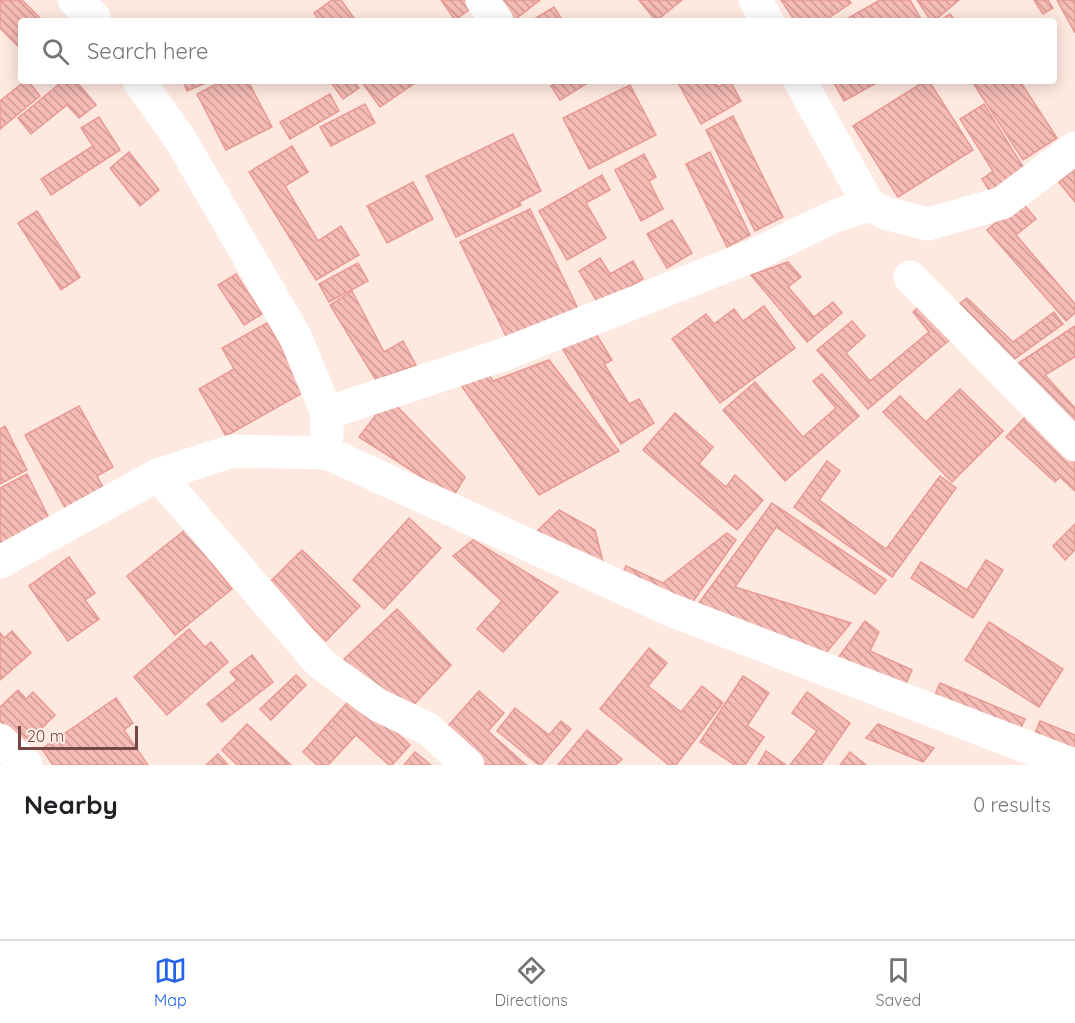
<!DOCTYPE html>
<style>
:root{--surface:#fff;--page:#f6f6f6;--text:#202124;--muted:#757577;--line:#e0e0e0;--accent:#2563eb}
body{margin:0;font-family:Quicksand,sans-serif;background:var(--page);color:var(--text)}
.scale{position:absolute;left:18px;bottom:15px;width:120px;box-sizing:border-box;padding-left:6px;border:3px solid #774745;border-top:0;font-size:16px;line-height:21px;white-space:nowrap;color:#774745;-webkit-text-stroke:4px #ffefe8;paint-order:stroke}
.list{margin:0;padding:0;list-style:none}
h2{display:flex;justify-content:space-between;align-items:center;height:78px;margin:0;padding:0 24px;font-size:26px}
h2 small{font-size:20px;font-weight:400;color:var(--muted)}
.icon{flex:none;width:33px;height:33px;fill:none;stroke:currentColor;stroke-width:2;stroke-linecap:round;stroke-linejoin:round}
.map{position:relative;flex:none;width:1075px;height:765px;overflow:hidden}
.search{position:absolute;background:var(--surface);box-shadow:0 3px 15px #0003;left:18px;right:18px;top:18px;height:66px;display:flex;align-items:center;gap:15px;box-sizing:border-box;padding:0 21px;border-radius:6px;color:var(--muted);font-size:22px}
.sheet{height:174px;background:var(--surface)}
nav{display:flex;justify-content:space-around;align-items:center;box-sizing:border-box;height:84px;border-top:2px solid var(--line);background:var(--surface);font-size:16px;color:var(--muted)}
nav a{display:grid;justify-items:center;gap:3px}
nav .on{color:var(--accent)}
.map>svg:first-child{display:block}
.building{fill:url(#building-back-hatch);stroke:#ea9a94;stroke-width:1.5}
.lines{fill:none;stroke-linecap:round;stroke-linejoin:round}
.minor{stroke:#fff;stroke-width:33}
</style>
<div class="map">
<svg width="1075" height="765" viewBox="0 0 1075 765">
<defs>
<pattern id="building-back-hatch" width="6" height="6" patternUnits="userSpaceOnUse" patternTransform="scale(1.5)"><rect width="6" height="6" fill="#f6bbb5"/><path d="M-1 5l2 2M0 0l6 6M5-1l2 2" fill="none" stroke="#cc9a95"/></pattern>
</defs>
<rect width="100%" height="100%" fill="#fee9e0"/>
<g class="building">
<path d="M0,0H22L43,21H21V49L0,28Z"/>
<path d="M332,0H341L356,21H319L314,13Z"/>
<path d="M441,0H468L473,7L455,20Z"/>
<path d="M491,0H540L513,21H508Z"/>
<path d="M639,0H682L656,21Z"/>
<path d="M781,0H849L851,3L824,21H795Z"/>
<path d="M880,0H910L922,21H843Z"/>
<path d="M917,0H959L934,21H931Z"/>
<path d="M1034,0H1048L1053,8L1043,14Z"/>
<path d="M1057,0H1075V33Z"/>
<path d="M554,7L563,21H531Z"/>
<path d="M950,14L955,21H939Z"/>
<path d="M25,81H28L40,96L0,129V101Z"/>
<path d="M63,81H76L96,105L79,118L67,105L31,134L18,118Z"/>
<path d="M183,81H210L187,91Z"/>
<path d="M222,81H248L272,127L226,150L197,94Z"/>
<path d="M330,81H354L359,88L343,99Z"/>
<path d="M361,81H414L415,83L380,107Z"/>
<path d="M559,81H591L560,100L551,86Z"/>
<path d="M677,81H715L718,87L730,81L741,101L701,124Z"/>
<path d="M833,81H880L844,101Z"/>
<path d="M925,81H929L973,150L898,197L853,126Z"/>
<path d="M976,81H1020L1057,138L1023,160L973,83Z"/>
<path d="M630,85L656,135L589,169L563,118Z"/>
<path d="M330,94L339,111L290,139L280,122Z"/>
<path d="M365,104L375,123L331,146L320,127Z"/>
<path d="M984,104L1027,173L992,195L982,179L993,171L960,119Z"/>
<path d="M733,116L783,217L755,231L706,130Z"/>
<path d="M99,117L120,150L51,195L41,179L93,146L81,128Z"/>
<path d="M513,134L541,191L519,202L521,205L456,237L426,176Z"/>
<path d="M292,146L308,172L285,186L318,241L341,226L359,255L316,280L249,172Z"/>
<path d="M129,152L159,190L140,206L110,168Z"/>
<path d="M710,152L750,235L727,247L686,164Z"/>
<path d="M644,154L656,177L649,181L663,209L641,221L615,170Z"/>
<path d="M1075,169V202L1059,182Z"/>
<path d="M602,175L610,190L586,203L606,238L567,260L539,211Z"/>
<path d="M413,182L433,219L387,243L367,206Z"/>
<path d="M1021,201L1036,219L1016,235L1075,304V313L1066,321L987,230Z"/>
<path d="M530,209L581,315L508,340L460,242Z"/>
<path d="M37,211L80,277L61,290L18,223Z"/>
<path d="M672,220L692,253L667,268L647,234Z"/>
<path d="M600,258L610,274L633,261L643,279L599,305L579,271Z"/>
<path d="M788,262L801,277L788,287L814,317L833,302L842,313L807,342L751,275Z"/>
<path d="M358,263L368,281L329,302L319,284Z"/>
<path d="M236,274L262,314L244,325L218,285Z"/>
<path d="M352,291L384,352L403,341L416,365L376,380L330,305Z"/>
<path d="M967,298L1013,342L1054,312L1063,324L1006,365L953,309Z"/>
<path d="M924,302L953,337L868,409L817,350L852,321L865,336L846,353L870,381L929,332L913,312Z"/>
<path d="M764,306L795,348L720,403L672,339L706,314L714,324L734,309L743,321Z"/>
<path d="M267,323L306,391L226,436L199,389L234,369L222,348Z"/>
<path d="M1075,326V357L1045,375L1075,408V434L1008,370Z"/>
<path d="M593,329L612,360L604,364L629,404L639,399L654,423L621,444L562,348Z"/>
<path d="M549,360L619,451L539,495L463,388L458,377L485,367L493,381Z"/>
<path d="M822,374L859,416L785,481L723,410L755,382L803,437L836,408L813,381Z"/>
<path d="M960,389L1003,431L952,482L883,412L900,396L926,422Z"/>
<path d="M389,398L465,477L453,497L359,437Z"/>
<path d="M79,406L113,467L97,476L107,495L69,515L25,435Z"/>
<path d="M675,413L713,447L699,464L726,487L735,475L763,500L737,530L643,450Z"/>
<path d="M1026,416L1075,461V491L1060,477L1055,482L1006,437Z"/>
<path d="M5,426L27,470L0,484V429Z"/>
<path d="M827,461L840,471L819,500L886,549L940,476L956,488L892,577L794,507Z"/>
<path d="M27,474L54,528L0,556V488Z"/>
<path d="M772,503L886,580L875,594L776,527L735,587L851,623L819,661L696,607Z"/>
<path d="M559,510L595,530L605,570L531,537Z"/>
<path d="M409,518L441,548L384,609L353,580Z"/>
<path d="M1075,524V550L1065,560L1053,546Z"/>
<path d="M185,530L232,589L175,635L127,576Z"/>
<path d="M727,533L736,540L687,610L619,580L626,566L663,583Z"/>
<path d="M473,540L558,592L503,652L477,629L502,601L453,556Z"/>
<path d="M302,550L360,606L326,641L268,584Z"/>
<path d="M69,557L95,593L85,600L99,619L68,641L29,586Z"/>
<path d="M986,560L1003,570L973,618L911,578L921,562L967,590Z"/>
<path d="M397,609L451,665L404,715L342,661Z"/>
<path d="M865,621L879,632L870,651L912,670L904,688L838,658Z"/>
<path d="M989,622L1063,669L1039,707L965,660Z"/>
<path d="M189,629L205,647L211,642L228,662L167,715L134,677Z"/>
<path d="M12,631L31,653L0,680V633L4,638Z"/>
<path d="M649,648L667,663L648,686L681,712L702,686L723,703L676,765H669L600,709Z"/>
<path d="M252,655L273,682L222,722L207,704L237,680L230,672Z"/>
<path d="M296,675L306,685L271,720L260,709Z"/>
<path d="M743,676L769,693L747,726L764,737L745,765H735L700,742Z"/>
<path d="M940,683L1025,719L1016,739L932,702Z"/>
<path d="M18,690L26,699L33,692L55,715L24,746L0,721V707Z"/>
<path d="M479,691L504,713L488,731L526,765H473L439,736Z"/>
<path d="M807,692L850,723L821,765H790L817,731L792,713Z"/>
<path d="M355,694L410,745L392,765H389L356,735L328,765H317L303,752Z"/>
<path d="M116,698L133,723L124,730L148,765H53L42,749Z"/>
<path d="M515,708L549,735L561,721L571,729L541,765H539L497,731Z"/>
<path d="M1040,721L1075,735V755L1033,738Z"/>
<path d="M247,724L291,765H237L222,750Z"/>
<path d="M878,724L934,748L923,762L866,738Z"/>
<path d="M587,730L622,759L616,765H558Z"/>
<path d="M766,751L786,765H758Z"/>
<path d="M415,752L431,765H404Z"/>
<path d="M850,752L866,765H840Z"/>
<path d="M218,754L228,765H206Z"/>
</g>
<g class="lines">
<g class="minor">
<path d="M74,0L94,17"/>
<path d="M482,0L497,21"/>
<path d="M755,0L767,21"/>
<path d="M139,81L180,139L295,336L327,413V436"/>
<path d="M800,81L869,205"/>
<path d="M910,277L1075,445"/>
<path d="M327,413L505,354L752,256L835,216L869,205L885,213L928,224L1002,203L1075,148"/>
<path d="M158,475L320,663L378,705L428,729L468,765"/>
<path d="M0,562L158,475L232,451L327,453L671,610L1074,765"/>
<path d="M0,740L26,765"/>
</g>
</g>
</svg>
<div class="scale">20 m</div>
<div class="search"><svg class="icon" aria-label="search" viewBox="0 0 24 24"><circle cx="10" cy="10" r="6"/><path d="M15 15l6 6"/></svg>Search here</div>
</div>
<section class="sheet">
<h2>Nearby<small>0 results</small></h2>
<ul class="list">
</ul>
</section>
<nav>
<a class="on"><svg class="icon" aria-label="map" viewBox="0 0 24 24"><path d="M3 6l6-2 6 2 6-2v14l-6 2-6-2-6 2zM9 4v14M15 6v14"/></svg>Map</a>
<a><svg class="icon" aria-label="directions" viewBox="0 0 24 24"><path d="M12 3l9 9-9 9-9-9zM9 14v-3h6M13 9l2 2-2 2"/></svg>Directions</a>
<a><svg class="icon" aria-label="saved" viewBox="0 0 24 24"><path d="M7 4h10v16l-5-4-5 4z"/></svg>Saved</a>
</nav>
